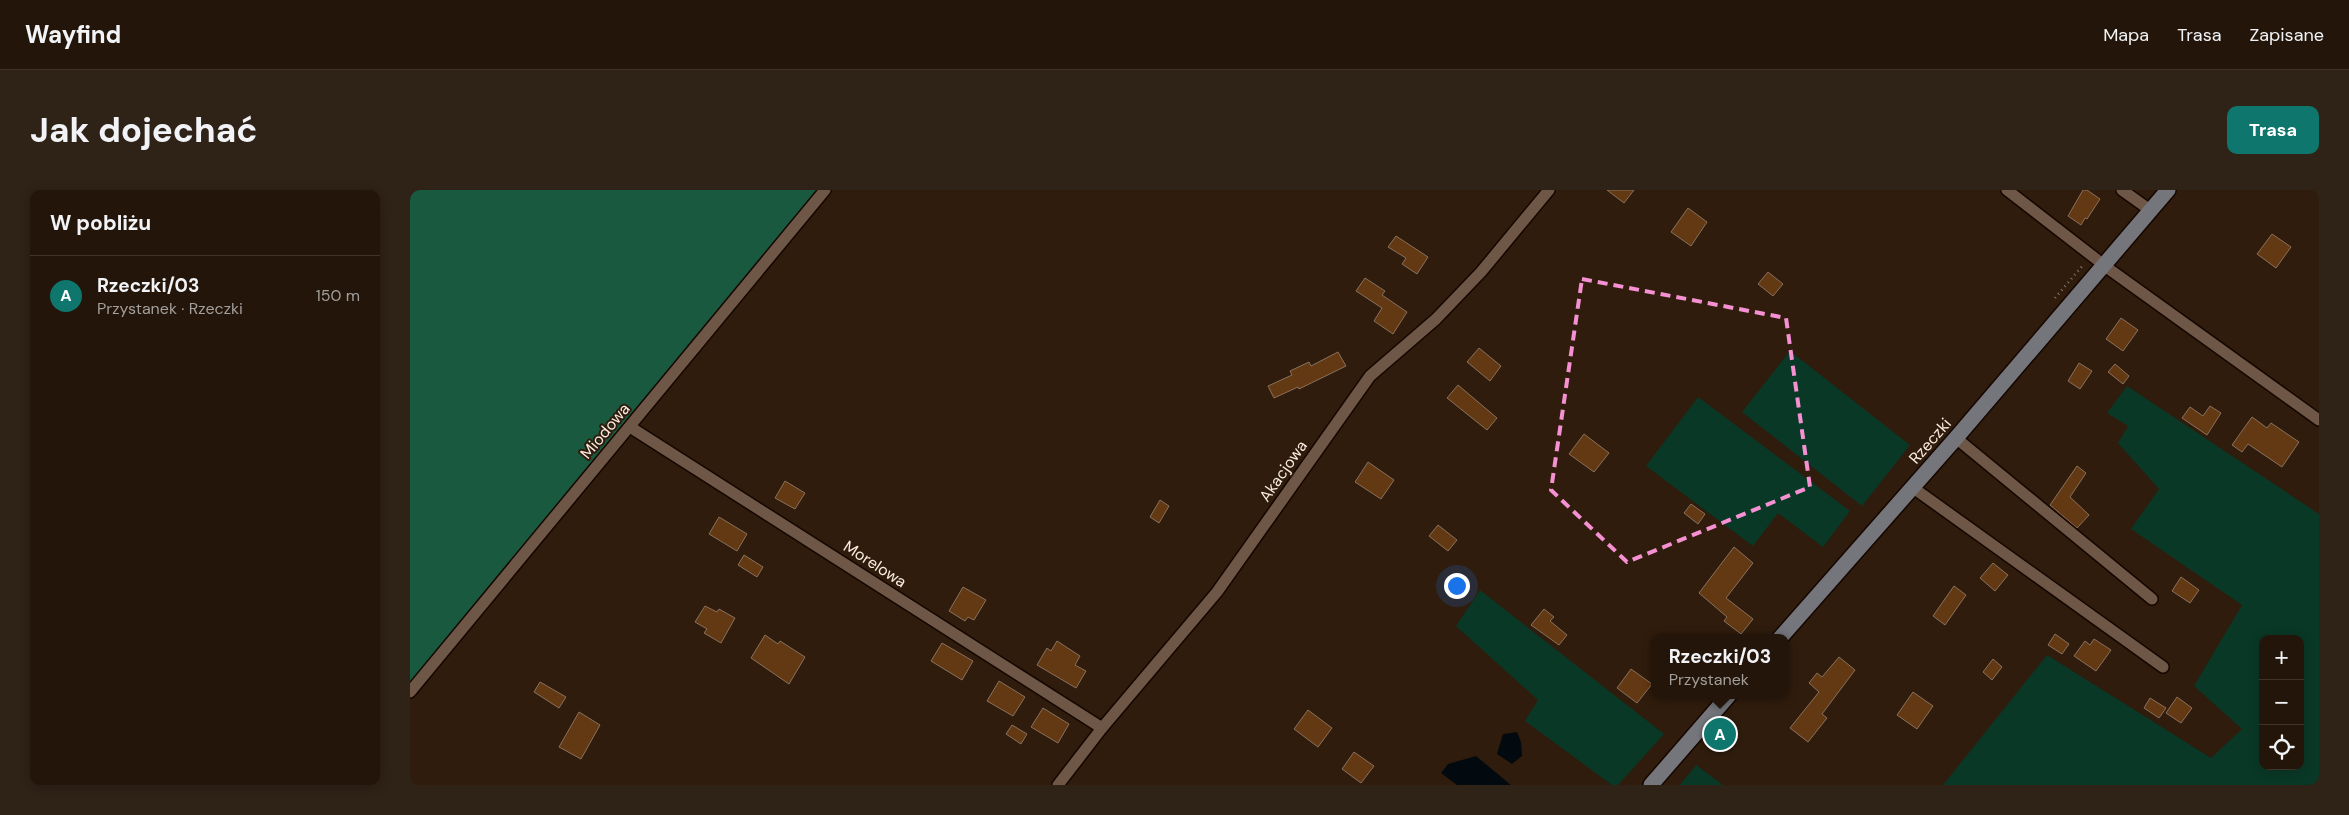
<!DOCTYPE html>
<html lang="pl">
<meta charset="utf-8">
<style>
:root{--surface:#231509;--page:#2f2217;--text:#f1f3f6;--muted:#a39f9c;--line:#40342a;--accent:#0f766e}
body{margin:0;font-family:"DM Sans",sans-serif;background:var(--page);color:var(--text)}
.controls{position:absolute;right:15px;bottom:15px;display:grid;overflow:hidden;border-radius:10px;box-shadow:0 2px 12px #0003}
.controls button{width:45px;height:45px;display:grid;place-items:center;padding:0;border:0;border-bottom:1px solid var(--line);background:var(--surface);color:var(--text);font:25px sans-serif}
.you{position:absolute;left:1046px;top:395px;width:18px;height:18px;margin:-12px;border:4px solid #fff;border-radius:50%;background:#1a73e8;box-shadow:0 0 0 8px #1a73e833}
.badge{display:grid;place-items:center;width:32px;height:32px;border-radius:50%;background:var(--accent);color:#fff;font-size:16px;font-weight:700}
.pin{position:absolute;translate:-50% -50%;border:2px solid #fff;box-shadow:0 1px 5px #0006}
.popup{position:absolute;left:1241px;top:444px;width:138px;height:65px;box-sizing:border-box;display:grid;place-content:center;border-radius:10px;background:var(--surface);filter:drop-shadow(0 1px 4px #0005);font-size:16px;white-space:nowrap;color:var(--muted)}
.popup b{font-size:19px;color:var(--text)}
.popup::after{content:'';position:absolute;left:50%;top:100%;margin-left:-10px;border:10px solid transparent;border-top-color:var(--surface)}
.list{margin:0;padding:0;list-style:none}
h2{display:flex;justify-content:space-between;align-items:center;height:65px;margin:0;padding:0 20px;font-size:21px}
h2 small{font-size:16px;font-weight:400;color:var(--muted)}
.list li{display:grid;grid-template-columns:32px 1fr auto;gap:15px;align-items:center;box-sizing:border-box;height:80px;padding:0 20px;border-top:1px solid var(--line)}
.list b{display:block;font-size:19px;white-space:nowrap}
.list p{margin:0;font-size:16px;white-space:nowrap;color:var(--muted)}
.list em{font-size:16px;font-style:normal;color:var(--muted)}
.icon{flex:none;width:28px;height:28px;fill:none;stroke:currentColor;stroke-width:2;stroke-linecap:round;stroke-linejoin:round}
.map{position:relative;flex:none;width:1909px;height:595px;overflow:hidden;border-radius:10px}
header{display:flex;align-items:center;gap:30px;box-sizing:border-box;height:70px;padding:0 25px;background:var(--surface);border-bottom:1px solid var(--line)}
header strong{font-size:24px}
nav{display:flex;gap:28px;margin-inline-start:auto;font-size:18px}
.intro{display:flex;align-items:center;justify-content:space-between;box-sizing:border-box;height:120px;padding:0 30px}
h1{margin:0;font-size:35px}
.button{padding:12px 22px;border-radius:10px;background:var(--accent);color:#fff;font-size:18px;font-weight:700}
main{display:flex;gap:30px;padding:0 30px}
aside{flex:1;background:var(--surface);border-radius:10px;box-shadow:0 2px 12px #0003}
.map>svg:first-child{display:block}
.green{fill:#0a3826;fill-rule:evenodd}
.forest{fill:#19593f}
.water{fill:#020a0f}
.building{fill:#633913;stroke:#89715f}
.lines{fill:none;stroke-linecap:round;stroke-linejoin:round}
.street-casing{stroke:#160600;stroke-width:14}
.secondary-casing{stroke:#160600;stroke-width:18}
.path{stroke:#88786a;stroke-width:2.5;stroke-dasharray:1 4;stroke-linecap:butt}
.street{stroke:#6e5746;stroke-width:11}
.secondary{stroke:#74767c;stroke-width:15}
.marked{fill:none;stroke:#f591d2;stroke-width:4;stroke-dasharray:10 6;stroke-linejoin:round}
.labels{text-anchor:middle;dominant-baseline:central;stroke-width:4;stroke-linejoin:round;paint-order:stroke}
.street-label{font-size:16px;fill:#faece2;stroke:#2f1c0c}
</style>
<header>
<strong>Wayfind</strong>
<nav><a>Mapa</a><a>Trasa</a><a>Zapisane</a></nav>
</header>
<div class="intro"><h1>Jak dojechać</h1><a class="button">Trasa</a></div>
<main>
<aside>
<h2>W pobliżu<small></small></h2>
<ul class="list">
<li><span class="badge">A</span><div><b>Rzeczki/03</b><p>Przystanek · Rzeczki</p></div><em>150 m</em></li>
</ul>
</aside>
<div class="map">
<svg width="1909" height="595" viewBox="0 0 1909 595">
<rect width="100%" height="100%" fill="#2f1c0c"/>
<g class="green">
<path d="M1380,161L1500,255L1452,316L1332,222Z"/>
<path d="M1717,196L1909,324V595H1533L1637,465L1801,568L1832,539L1784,496L1832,415L1721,339L1749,299L1708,253L1718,236L1697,223ZM1853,449H1890V576H1853Z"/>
<path d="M1288,207L1440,321L1413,357L1368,323L1343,356L1236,276Z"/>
<path d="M1070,400L1254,544L1208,595H1202L1115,531L1128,510L1046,436Z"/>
<path d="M1286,575L1313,595H1270Z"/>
</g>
<path class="forest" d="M0,0H415L0,502Z"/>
<g class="water">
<path d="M1107,542L1111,552L1112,566L1102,574L1087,564L1093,544Z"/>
<path d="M1066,566L1101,595H1047L1031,583L1038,574Z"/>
</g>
<g class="building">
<path d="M1197,0H1224L1214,13Z"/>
<path d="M1673,0H1677L1690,9L1677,29L1675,28L1671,35L1658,26Z"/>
<path d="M1278,18L1297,32L1281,56L1261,42Z"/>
<path d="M1862,44L1881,57L1866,78L1847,64Z"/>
<path d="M986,46L1018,67L1007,84L992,74L996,68L978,57Z"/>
<path d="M1358,82L1373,94L1363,106L1348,94Z"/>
<path d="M955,88L975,101L972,105L997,122L983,144L964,131L972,118L946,101Z"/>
<path d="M1711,128L1728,140L1713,161L1696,149Z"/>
<path d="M1069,158L1091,176L1080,191L1057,172Z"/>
<path d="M928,162L936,176L889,199L888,197L864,208L858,196L882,185L880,181L899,172L901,176Z"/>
<path d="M1669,173L1682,181L1670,199L1658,191Z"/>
<path d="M1705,174L1719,186L1713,194L1698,182Z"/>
<path d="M1048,195L1087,228L1077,240L1037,208Z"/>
<path d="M1800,216L1811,223L1797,245L1772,228L1780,217L1793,226Z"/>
<path d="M1842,227L1857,238L1861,233L1889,252L1872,277L1838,254L1832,262L1822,255Z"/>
<path d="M1174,244L1199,263L1184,282L1159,264Z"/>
<path d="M958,272L984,290L971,309L945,292Z"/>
<path d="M1667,276L1676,283L1660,307L1679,325L1667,338L1640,315Z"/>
<path d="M375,291L395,303L385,319L365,308Z"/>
<path d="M750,310L759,316L749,333L740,327Z"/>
<path d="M1281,314L1295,324L1288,334L1274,323Z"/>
<path d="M309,327L337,344L327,361L299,344Z"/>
<path d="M1028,335L1047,350L1038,361L1019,346Z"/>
<path d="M1324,357L1343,373L1316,408L1343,429L1331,444L1314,431L1317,427L1289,403Z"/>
<path d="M334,365L353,377L347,387L328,375Z"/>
<path d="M1583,373L1598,385L1585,401L1570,388Z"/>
<path d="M1771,387L1789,400L1780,413L1762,401Z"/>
<path d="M1544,396L1556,405L1535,435L1523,426Z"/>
<path d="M553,397L576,410L564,430L558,427L555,431L539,421Z"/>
<path d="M295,416L307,422L309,419L325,428L311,453L294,443L297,439L285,432Z"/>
<path d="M1134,419L1144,427L1140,431L1157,445L1149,455L1121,435Z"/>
<path d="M1645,444L1659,454L1652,464L1638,455Z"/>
<path d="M355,445L368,454L370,451L395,467L379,494L341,468Z"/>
<path d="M1684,449L1701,460L1686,481L1664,466L1675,451L1680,455Z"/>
<path d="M647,451L670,466L665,475L676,481L666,498L627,475L637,458L641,461Z"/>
<path d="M532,453L563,471L552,490L521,471Z"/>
<path d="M1429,467L1445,480L1412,524L1417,528L1398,552L1380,538L1409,502L1399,493L1407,483L1412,487Z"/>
<path d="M1583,469L1592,477L1582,490L1573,482Z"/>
<path d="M1221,479L1242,494L1227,513L1207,498Z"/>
<path d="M589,491L615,507L603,526L577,511Z"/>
<path d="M130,492L156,507L149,518L124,502Z"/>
<path d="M1503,502L1523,516L1507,539L1487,525Z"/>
<path d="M1767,507L1782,518L1771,533L1756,523Z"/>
<path d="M1740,508L1756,518L1749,528L1734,518Z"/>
<path d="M633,518L659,534L648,553L621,537Z"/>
<path d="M898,520L922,538L908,557L884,539Z"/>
<path d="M169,522L190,535L171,569L149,557Z"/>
<path d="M602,535L617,544L611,554L596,544Z"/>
<path d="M944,562L964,576L951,593L932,579Z"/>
</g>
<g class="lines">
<defs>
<g id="street">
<path d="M1597,0L1699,79L1909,230"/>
<path d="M1712,0L1740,20"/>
<path d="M220,237L692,538"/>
<path d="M1546,248L1742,409"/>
<path d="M1502,297L1753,477"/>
<path d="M0,502L415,0"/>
<path d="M648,595L692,538L807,402L960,186L1026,129L1071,82L1139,0"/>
</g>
<g id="secondary">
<path d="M1370,448L1546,248L1758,0"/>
<path d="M1241,595L1319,505"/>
</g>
</defs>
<use href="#street" class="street-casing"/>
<use href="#secondary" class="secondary-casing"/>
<path class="path" d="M1645,108L1674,74"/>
<use href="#street" class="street"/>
<use href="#secondary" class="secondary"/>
</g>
<path class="marked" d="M1172,89L1376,128L1400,297L1217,372L1141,300Z"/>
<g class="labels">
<g class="street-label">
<text transform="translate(195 241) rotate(-50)">Miodowa</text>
<text transform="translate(1520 251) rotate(-49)">Rzeczki</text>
<text transform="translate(873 281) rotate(-55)">Akacjowa</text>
<text transform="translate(465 374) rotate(33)">Morelowa</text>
</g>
</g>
</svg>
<div class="controls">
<button>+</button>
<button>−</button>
<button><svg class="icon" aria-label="locate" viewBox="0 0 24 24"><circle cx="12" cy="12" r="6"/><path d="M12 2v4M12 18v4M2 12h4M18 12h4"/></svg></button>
</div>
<div class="you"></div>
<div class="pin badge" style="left:1310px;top:544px">A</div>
<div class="popup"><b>Rzeczki/03</b>Przystanek</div>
</div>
</main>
